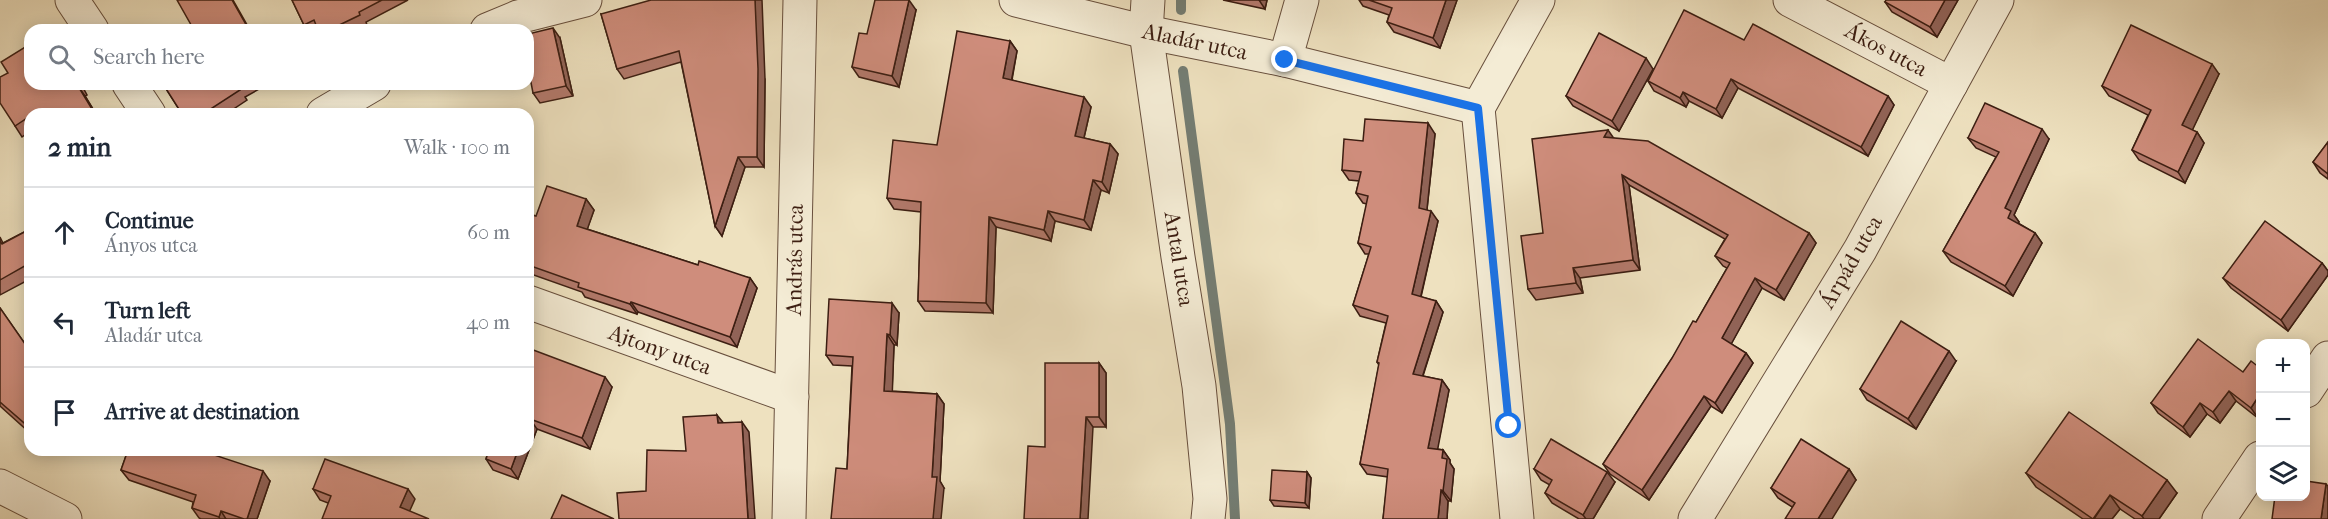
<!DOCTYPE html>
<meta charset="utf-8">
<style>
:root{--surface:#fff;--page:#f6f6f7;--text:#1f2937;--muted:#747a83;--line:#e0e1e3}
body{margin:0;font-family:"IM FELL French Canon",serif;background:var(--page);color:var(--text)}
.controls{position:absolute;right:18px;bottom:18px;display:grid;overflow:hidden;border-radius:12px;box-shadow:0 3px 15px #0003}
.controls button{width:54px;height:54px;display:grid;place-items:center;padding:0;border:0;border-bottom:2px solid var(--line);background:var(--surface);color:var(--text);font:30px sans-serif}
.stop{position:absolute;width:18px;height:18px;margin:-14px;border:4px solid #1a73e8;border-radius:50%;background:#fff}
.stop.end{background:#1a73e8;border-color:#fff;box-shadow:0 2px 6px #0008}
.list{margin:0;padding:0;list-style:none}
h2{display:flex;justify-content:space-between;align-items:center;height:78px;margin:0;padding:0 24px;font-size:26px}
h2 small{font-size:20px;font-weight:400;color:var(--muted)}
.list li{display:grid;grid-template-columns:39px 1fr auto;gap:18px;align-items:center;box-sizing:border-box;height:90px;padding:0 24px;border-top:2px solid var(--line)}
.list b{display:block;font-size:22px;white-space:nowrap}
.list p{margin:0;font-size:20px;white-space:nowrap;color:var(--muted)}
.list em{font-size:20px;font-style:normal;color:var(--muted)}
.icon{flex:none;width:33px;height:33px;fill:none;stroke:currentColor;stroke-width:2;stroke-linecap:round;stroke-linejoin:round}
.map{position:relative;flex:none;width:2328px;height:519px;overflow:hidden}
.search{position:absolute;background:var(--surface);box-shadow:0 3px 15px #0003;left:24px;top:24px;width:510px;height:66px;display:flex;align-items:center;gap:15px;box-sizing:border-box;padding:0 21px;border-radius:18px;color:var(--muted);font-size:22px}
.panel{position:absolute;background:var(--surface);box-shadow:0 3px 15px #0003;left:24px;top:108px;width:510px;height:348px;border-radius:18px}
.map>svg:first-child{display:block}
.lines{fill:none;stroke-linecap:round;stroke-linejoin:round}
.stream{stroke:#747d73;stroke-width:10}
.minor-casing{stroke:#684f3d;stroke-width:35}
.minor{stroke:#f4ecd5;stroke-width:33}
.wall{fill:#b2796b;stroke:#3c1e12;stroke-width:1.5}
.shaded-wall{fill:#916357;stroke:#3c1e12;stroke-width:1.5}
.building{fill:#cf8d7c;stroke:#3c1e12;stroke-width:1.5}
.route{stroke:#1a73e8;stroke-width:8}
.labels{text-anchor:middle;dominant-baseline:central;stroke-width:4.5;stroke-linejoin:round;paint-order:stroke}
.street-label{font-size:22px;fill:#3c1e12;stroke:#f4ecd5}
</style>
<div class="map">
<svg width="2328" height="519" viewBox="0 0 2328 519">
<rect width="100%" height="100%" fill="#eee1bf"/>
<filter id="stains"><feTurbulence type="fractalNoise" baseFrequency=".00333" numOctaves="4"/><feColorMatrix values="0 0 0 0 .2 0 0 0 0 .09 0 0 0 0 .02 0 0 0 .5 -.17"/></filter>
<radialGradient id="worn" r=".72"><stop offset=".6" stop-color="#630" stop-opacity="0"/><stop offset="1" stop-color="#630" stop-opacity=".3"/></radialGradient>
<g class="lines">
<g class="stream">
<path d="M1181,10V0"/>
<path d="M1183,71L1230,424L1235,519"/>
</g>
<defs>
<g id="minor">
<path d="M72,0L92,30"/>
<path d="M1016,0L1146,32L1285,60L1478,108"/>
<path d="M1148,0L1146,32L1178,257L1199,386L1210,499L1208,519"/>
<path d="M1790,0L1951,84"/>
<path d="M487,30L518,17L585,0"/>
<path d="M1285,60L1302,0"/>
<path d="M129,84L149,114"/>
<path d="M1478,108L1517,519"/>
<path d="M1478,108L1538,0"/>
<path d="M323,114L374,84"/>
<path d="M528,302L792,397"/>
<path d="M2306,391L2328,358"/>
<path d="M0,486L65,519"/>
<path d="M789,519L800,0"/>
<path d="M1695,519L1860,250L1997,0"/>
<path d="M2219,519L2260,458"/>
</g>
</defs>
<use href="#minor" class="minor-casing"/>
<use href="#minor" class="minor"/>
</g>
<g class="wall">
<path d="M292,0H408L366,22L367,25L358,30H308L304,25Z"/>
<path d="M1223,0H1267L1265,9Z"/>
<path d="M1359,0H1457L1440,48L1394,32L1387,22L1389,15L1363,6Z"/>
<path d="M1958,0L1937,37L1892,12L1885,2Z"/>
<path d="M916,10L899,87L859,77L852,67L867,34Z"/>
<path d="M601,14L765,79L764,167H745L722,236L715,226L681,62L624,79L617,69Z"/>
<path d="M560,38L573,96L540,103L533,93Z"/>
<path d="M1744,40L1888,96L1894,105L1868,156L1738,88L1722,118L1689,101L1686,107L1654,91L1648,81Z"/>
<path d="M1010,41L1017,51L1012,80L1091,107L1084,138L1110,144L1118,154L1109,193L1101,190L1091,230L1055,221L1051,241L996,227L993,313L925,311L918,301L921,212L894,209L887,198L937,145Z"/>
<path d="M1653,69L1619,131L1573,106L1566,96Z"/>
<path d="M8,73L81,84L87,95L85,96L96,114H30V131L22,137L15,126Z"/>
<path d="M2219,74L2192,130L2197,132L2204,143L2185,183L2139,160L2132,150L2148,115L2109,96L2102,86Z"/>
<path d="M163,84H268L245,97L247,100L226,114H182Z"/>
<path d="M1435,134L1427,210L1438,221L1421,297L1436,301L1443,312L1423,376L1442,380L1449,390L1437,449L1443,450L1450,460V463L1454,469L1451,501H1448L1447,519H1383L1388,477L1367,474L1360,464L1379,365L1377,362L1386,323L1360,316L1353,305L1369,254H1365L1358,243L1367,204L1363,203L1356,193L1359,181L1349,180L1342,170L1363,141Z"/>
<path d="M1613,138L1809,233L1816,243L1784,300L1762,288L1731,344L1746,353L1753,363L1722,413L1711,406L1649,500L1610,474L1603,464L1696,322L1727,268L1723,266L1715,256L1725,239L1629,185L1640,270L1580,278L1583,293L1536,300L1528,289L1543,233Z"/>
<path d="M1968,138L2049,139L2014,215L2019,222L2018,223L2035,233L2042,243L2013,296L1951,262L1943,251L1996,157L1976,148Z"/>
<path d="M2328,142V179L2320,173L2313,162Z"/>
<path d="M586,199L594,210L587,229L698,265L750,278L757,288L737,347L638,312L637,314L585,297L582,292L528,273V214L536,216Z"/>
<path d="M30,229V279L0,295V237L3,243Z"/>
<path d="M2322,263L2328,271V275L2288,331L2231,288L2223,278Z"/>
<path d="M0,308L30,351V433L0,406Z"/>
<path d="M899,313L897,345H894L892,391L937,394L944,404L940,481L944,488L847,469L852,366L833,365L826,355Z"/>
<path d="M528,340L531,345L530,349L612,387L590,449L537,429L518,479L493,470L486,459L488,452L483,450H528Z"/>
<path d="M1956,361L1916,429L1867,400L1860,389Z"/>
<path d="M1099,363L1106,373V427H1093L1045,447Z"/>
<path d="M2260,368V414L2258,418L2236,401L2220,423L2207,414L2190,437L2158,413L2151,403L2243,372Z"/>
<path d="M128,450H213L212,454L270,481L257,519H201L199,518L192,508L193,502L129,480L121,470Z"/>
<path d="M1534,469L1615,482L1593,519H1579L1552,503L1545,493L1550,485L1541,480Z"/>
<path d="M1849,469L1856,480L1792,507L1778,498L1771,488Z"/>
<path d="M1307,472L1311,478L1309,508L1274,506L1270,500Z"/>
<path d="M2026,473L2177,493L2159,519H2135L2120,509L2112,519H2083L2036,487Z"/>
<path d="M313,489L415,499L328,503L320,500Z"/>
</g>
<g class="shaded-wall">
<path d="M232,0H233L250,30H249Z"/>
<path d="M755,0H762L765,79L764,167L757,157Z"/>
<path d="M909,0L916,10L899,87L892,76Z"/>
<path d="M1259,0H1267L1265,9Z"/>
<path d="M1446,0H1457L1440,48L1433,38Z"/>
<path d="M1945,0H1958L1937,37L1930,27Z"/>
<path d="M553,28L560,38L573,96L566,86Z"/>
<path d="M1010,41L1017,51L1010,88L1003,78Z"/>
<path d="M1646,58L1653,69L1619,131L1612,121Z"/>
<path d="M2212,64L2219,74L2190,135L2182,125Z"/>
<path d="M1731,79L1738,88L1722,118L1716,109Z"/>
<path d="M78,86L85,96L96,114H95Z"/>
<path d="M1683,92L1689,101L1686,107L1680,98Z"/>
<path d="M1888,96L1894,105L1868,156L1861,147Z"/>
<path d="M1084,97L1091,107L1082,146L1075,136Z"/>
<path d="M1428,123L1435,134L1426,218L1419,208Z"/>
<path d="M2042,129L2049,139L2014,215L2019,222L2015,228L2008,218L2005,208Z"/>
<path d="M1608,130L1615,140L1604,137Z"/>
<path d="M2197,132L2204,143L2185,183L2178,172Z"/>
<path d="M1110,144L1118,154L1109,193L1102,182Z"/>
<path d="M738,157L745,167L722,236L715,226Z"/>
<path d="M1622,175L1629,185L1640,270L1633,260Z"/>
<path d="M1093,180L1101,190L1091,230L1084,220Z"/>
<path d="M586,199L594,210L585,236L577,226Z"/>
<path d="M1048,211L1055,221L1051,241L1044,230Z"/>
<path d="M1431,211L1438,221L1419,304L1412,294Z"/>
<path d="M989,217L996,227L993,313L986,303Z"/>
<path d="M1809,233L1816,243L1784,300L1776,290Z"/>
<path d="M2035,233L2042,243L2013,296L2005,286Z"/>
<path d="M2322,263L2328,271V275L2288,331L2281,320Z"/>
<path d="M1573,268L1580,278L1583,293L1576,283Z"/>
<path d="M750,278L757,288L737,347L730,337Z"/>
<path d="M1755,278L1762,288L1729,348L1722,338Z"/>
<path d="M1436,301L1443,312L1420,384L1413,374Z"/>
<path d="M631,302L638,312L637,314L630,304Z"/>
<path d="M892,303L899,313L897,345L890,335Z"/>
<path d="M887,334L894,345L892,401L884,391Z"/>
<path d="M528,340L531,345L528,354Z"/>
<path d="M1949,351L1956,361L1916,429L1908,419Z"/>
<path d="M1746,353L1753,363L1722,413L1715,403Z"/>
<path d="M1099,363L1106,373V427L1099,417Z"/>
<path d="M605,377L612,387L590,449L582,438Z"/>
<path d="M1442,380L1449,390L1436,458L1428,448Z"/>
<path d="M2229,391L2236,401L2220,423L2213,412Z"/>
<path d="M937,394L944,404L940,481L944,488L941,519H933L932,477Z"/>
<path d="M2260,394V414L2258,418L2251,408Z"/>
<path d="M1704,396L1711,406L1649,500L1642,490Z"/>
<path d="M2200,403L2207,414L2190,437L2183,427Z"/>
<path d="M717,415L725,425L718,423Z"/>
<path d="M1086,417L1093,427L1088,519H1080Z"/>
<path d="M530,419L537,429L518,479L511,469L518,450H528V423Z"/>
<path d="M742,422L749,432L755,519H748Z"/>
<path d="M203,450H213L209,461L202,451Z"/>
<path d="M1443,450L1450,460V463L1454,469L1451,501L1443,491L1442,458Z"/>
<path d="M1849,469L1856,480L1832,519H1818Z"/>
<path d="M263,471L270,481L257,519H247Z"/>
<path d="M1307,472L1311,478L1309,508L1305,503Z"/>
<path d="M1607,472L1615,482L1593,519H1586L1583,515Z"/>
<path d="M2167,480L2177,493L2159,519H2144L2142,516Z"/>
<path d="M2326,484L2328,486V519H2321Z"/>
<path d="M408,489L415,499L407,517L400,507Z"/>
<path d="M1441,490L1448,501L1447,519H1438Z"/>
<path d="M2110,495L2120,509L2112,519H2094Z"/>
<path d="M221,511L226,519H220L219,517Z"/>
</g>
<g class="building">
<path d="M177,0H232L249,30H194Z"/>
<path d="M292,0H382L359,12L360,15L329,30H318L314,20L304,25Z"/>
<path d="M651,0H755L758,69L757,157H738L715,226L679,51L617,69L601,14Z"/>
<path d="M875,0H909L892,76L852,67L859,33L867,34Z"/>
<path d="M1369,0H1446L1433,38L1387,22L1392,8Z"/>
<path d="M1886,0H1945L1930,27L1885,2Z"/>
<path d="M1684,10L1744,40L1753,24L1888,96L1861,147L1731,79L1716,109L1683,92L1680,98L1648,81Z"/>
<path d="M2131,25L2212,64L2182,125L2197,132L2178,172L2132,150L2151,110L2102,86Z"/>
<path d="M553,28L566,86L533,93L528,67V34Z"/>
<path d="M957,31L1010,41L1003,78L1084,97L1075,136L1110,144L1102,182L1093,180L1084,220L1048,211L1044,230L989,217L986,303L918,301L921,202L887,198L893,140L937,145Z"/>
<path d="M1599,33L1646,58L1612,121L1566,96Z"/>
<path d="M30,44V84H80L78,86L95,114H30V116L15,126L0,103V77L8,73L1,62Z"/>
<path d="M163,84H243L238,87L240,90L203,114H182Z"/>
<path d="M1985,103L2042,129L2005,208L2011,211L2008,218L2035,233L2005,286L1943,251L1999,152L1968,138Z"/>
<path d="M1365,119L1428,123L1419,208L1431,211L1412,294L1436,301L1413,374L1442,380L1428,448L1443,450L1442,458L1447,459L1443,491L1441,490L1438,519H1383L1388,469L1360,464L1379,363L1377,362L1388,316L1353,305L1371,247L1358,243L1368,196L1356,193L1361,172L1342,170L1344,139L1363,141Z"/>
<path d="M1608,130L1604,137L1648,141L1809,233L1776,290L1755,278L1722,338L1746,353L1715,403L1704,396L1642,490L1603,464L1672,358L1693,321L1696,322L1730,263L1715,256L1728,235L1622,175L1633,260L1573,268L1576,283L1528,289L1521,236L1543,233L1532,139Z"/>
<path d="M2328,142V174L2313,162Z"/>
<path d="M547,186L586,199L577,226L698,265L699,261L750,278L730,337L631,302L630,304L578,287L579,283L528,265V214L536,216Z"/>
<path d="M2265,221L2322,263L2281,320L2223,278Z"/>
<path d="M30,229V263L0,280V241L2,244Z"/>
<path d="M829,299L892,303L890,335L887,334L884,391L937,394L932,477H937L933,519H831L836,468L847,469L853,357L826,355Z"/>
<path d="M0,308L30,351V428L0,402Z"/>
<path d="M1901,321L1949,351L1908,419L1860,389Z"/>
<path d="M2198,339L2243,372L2251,361L2260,368V394L2251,408L2229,391L2213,412L2200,403L2183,427L2151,403Z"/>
<path d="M528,348L605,377L582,438L530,419L528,423Z"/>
<path d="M1045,363H1099V417H1086L1080,519H1024L1028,446L1045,447Z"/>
<path d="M2069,412L2167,480L2142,516L2110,495L2093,519L2026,473Z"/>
<path d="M717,415L718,423L742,422L748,519H619L617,493L646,491L647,450L686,451L683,417Z"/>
<path d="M1551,439L1607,472L1583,515L1545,493L1552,480L1534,469Z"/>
<path d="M1801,439L1849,469L1818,519H1785L1795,503L1771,488Z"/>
<path d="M128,450H203L202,451L263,471L247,519H244L221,511L219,517L192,508L196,495L121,470Z"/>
<path d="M489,450H518L511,469L486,459Z"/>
<path d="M325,459L408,489L400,507L429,519H322L331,496L313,489Z"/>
<path d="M1272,470L1307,472L1305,503L1270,500Z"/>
<path d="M2306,481L2326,484L2321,519H2272L2275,496H2306Z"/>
<path d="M562,495L614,519H551Z"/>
</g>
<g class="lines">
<path class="route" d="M1285,60L1478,108L1509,426"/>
</g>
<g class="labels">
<g class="street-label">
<text transform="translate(1195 42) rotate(12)">Aladár utca</text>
<text transform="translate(1886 50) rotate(28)">Ákos utca</text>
<text transform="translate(1179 259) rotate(81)">Antal utca</text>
<text transform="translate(795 260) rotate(-89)">András utca</text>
<text transform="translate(1851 262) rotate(-60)">Árpád utca</text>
<text transform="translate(660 350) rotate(20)">Ajtony utca</text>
</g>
</g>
<rect width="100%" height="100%" filter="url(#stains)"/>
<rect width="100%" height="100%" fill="url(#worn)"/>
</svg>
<div class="controls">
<button>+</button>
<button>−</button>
<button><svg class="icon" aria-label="layers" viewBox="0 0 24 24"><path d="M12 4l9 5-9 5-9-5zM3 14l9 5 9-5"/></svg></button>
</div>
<div class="stop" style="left:1509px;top:426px"></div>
<div class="stop end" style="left:1285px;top:60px"></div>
<div class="search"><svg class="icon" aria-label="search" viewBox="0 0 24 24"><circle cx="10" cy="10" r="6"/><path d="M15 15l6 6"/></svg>Search here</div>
<section class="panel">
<h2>2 min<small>Walk · 100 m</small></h2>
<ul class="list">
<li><svg class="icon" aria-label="ahead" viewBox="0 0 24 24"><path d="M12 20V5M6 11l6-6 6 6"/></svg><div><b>Continue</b><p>Ányos utca</p></div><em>60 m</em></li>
<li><svg class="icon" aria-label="left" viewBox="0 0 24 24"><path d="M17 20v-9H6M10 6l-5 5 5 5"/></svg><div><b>Turn left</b><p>Aladár utca</p></div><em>40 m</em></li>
<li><svg class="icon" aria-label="arrive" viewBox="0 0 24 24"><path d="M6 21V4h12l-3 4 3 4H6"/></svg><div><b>Arrive at destination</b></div></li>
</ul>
</section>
</div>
